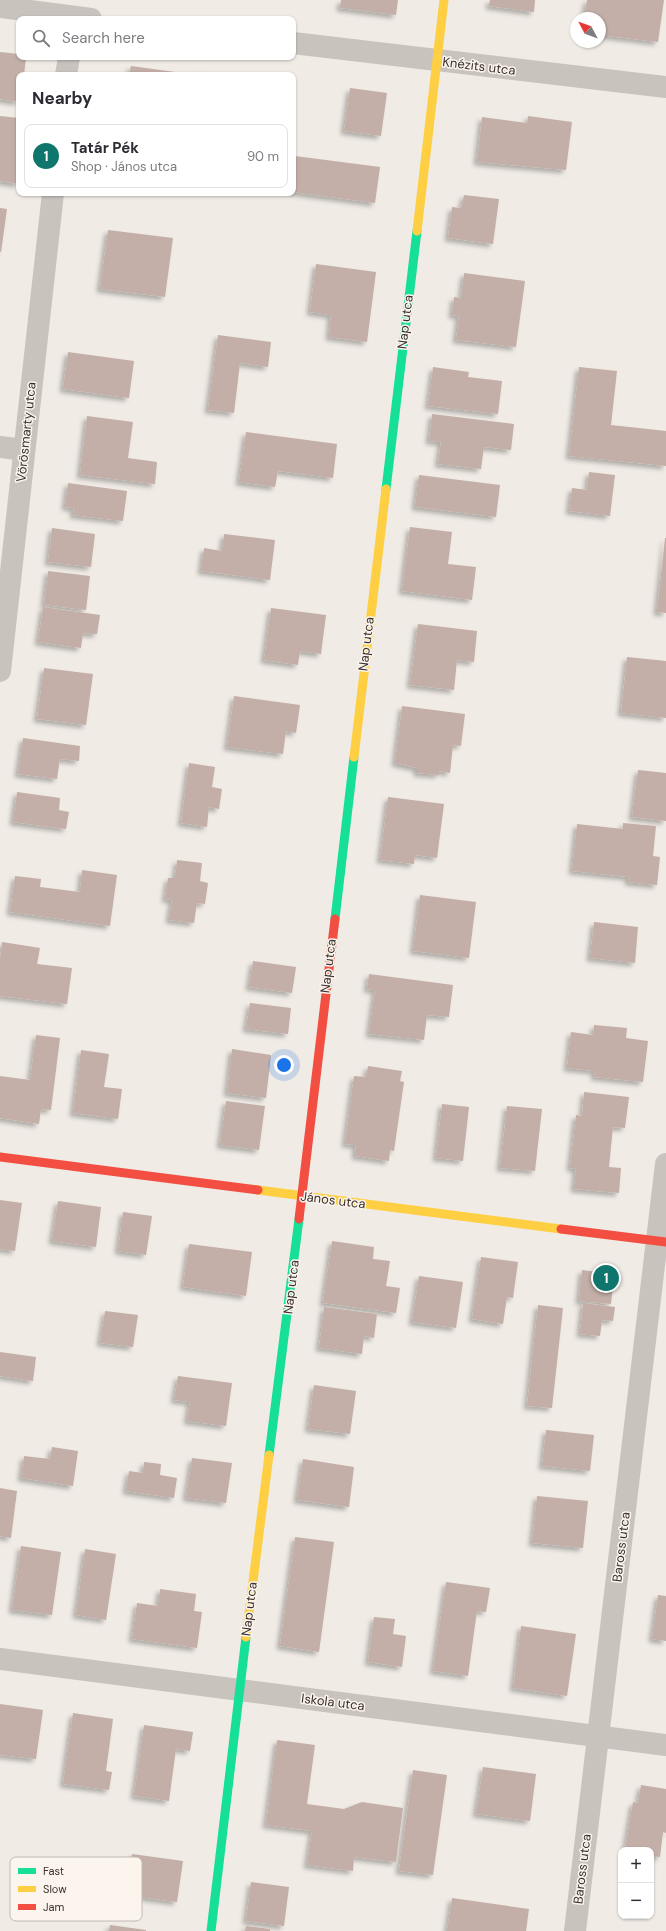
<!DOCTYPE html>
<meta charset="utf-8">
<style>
:root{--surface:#fff;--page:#f2f2f3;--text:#2b2b33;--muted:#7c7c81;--line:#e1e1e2;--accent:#0f766e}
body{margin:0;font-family:"DM Sans",sans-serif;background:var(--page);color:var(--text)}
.controls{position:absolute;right:12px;bottom:12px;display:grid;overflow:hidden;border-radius:8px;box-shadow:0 1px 3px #0004}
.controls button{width:36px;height:36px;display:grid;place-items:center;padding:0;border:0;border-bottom:1px solid var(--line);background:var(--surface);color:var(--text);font:20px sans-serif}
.compass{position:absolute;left:570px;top:12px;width:36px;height:36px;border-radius:50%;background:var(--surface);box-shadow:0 1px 3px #0004;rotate:311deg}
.you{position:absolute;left:284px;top:1065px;width:14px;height:14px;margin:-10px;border:3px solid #fff;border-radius:50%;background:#1a73e8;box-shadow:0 0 0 6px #1a73e833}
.badge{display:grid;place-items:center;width:26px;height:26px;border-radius:50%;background:var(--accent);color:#fff;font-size:13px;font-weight:700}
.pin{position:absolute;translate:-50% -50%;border:2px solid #fff;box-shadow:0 1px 4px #0006}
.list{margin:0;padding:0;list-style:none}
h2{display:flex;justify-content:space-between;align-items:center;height:52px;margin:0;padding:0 16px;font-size:17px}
h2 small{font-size:13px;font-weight:400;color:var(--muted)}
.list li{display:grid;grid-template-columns:26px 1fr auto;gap:12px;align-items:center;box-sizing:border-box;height:64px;margin:0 8px 8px;padding:0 8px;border:1px solid var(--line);border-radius:8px}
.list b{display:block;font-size:15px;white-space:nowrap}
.list p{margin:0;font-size:13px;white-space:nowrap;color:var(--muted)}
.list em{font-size:13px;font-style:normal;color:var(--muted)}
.icon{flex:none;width:22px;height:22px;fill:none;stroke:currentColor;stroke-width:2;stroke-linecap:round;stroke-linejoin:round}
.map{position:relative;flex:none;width:666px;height:1931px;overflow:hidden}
.search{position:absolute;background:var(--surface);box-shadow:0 1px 3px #0004;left:16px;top:16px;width:280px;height:44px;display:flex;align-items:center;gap:10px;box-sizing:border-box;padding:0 14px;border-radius:8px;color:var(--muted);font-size:15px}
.panel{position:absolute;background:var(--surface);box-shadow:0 1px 3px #0004;left:16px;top:72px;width:280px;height:124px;border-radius:8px}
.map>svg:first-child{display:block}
.building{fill:#c3afa7;filter:url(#shadow)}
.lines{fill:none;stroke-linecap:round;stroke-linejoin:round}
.street{stroke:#c9c3be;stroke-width:22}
.fast{stroke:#16e098;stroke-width:9}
.slow{stroke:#ffcf43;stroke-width:9}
.jam{stroke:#f24e42;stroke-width:9}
.labels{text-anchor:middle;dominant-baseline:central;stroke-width:3;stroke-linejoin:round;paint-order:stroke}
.street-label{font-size:13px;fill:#3b302b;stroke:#fbf5ee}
.key{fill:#fbf5ee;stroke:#c1bab4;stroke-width:1}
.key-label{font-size:11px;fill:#3b302b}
</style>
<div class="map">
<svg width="666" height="1931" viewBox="0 0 666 1931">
<defs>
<filter id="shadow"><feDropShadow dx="-3.5" dy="3.5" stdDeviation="2" flood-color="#0004"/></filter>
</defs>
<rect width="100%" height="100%" fill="#f0ebe5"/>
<g class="building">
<path d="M341,0H398L396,15L340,8Z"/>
<path d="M490,0H535L534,12L489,6Z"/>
<path d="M587,0H664L658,42L600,35V18H584Z"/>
<path d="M0,52L19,54V57H26L24,75H19V102L0,99Z"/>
<path d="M131,66L175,72V75H129Z"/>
<path d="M202,72L218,74V75H201Z"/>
<path d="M350,88L387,93L381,136L344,131Z"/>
<path d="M0,116L19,118V184L0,181Z"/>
<path d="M528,116L572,122L566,170L477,162L482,117L527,123Z"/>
<path d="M295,156L380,167L375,203L293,192Z"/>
<path d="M464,195L499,199L493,244L448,238L452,207L461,208Z"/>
<path d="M0,208L7,209L1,252H0Z"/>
<path d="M108,230L173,238L165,297L100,289Z"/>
<path d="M316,264L376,272L367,342L329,337L331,315L310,312Z"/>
<path d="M464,273L525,281L516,347L456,340L459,316L452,315L454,297L461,298Z"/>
<path d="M218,335L271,342L268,367L240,363L234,413L208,410Z"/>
<path d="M68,352L134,361L129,398L63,389Z"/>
<path d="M433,367L469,372L468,377L502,381L498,414L428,406Z"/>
<path d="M579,367L617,371L611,425L666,431V466L569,456Z"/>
<path d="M432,414L514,424L511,450L484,447L481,469L438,464L441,442L429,441Z"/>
<path d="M87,416L133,422L128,458L157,462L155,484L80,475Z"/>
<path d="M246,432L337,444L333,478L278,471L275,487L239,482Z"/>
<path d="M589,472L615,475L610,516L569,511L572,488L587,490Z"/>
<path d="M419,475L500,485L496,517L415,507Z"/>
<path d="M68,483L127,491L123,521L73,515L74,508L65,507Z"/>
<path d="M410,527L452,532L448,564L476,567L472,600L402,591Z"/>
<path d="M52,528L95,534L91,567L48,562Z"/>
<path d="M224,534L275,540L270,580L201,571L204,548L222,551Z"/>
<path d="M665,538H666V613L657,612Z"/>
<path d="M48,571L90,576L86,610L44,605Z"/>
<path d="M43,607L100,615L97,634L83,633L81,648L38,642Z"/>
<path d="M271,608L326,615L321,654L300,651L298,665L264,660Z"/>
<path d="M418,624L477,631L474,662L457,660L454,690L410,685Z"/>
<path d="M627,657L666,661V718L621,713Z"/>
<path d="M44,668L93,674L86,725L37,719Z"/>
<path d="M234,696L300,705L296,733L286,731L283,754L227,747Z"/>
<path d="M402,706L465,714L461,746L453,745L450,773L439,771V775L417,773V768L395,763Z"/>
<path d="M23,738L80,746L79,761L60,759L57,779L18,774Z"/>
<path d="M189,763L215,767L212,787L222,789L219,809L209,807L207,827L181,823Z"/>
<path d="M638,770L666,773V821L632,817Z"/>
<path d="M17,792L60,798L59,810L69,812L66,829L13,822Z"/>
<path d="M388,797L444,804L437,858L415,855L414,864L380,860Z"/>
<path d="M623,823L656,826L653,856L660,857L657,885L628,882L629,877L572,871L577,824L623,829Z"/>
<path d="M177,860L202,863L200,881L208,883L205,904L197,903L194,923L169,920L172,900L165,899L168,878H175Z"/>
<path d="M82,870L117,875L110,926L10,912L15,876L41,879L40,887L80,892Z"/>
<path d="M420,895L476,902L469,958L413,951Z"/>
<path d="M594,922L638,927L635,963L590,958Z"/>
<path d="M2,942L40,948L37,964L72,968L67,1004L0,996V960Z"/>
<path d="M253,961L296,967L292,993L249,987Z"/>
<path d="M369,974L453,985L449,1017L427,1015L424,1040L369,1034L375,990L367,989Z"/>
<path d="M250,1003L291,1008L288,1034L246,1029Z"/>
<path d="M594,1025L627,1028L626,1038L648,1041L643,1082L594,1077L595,1071L567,1068L571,1032L593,1035Z"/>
<path d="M36,1035L60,1038L51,1110L41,1109L39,1124L0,1118V1076L30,1080Z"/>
<path d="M232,1049L271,1055L266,1098L227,1093Z"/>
<path d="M81,1050L109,1054L104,1087L122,1089L118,1119L73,1113Z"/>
<path d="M368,1066L402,1071L400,1081L404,1082L394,1151L390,1150L389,1161L355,1156L356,1145L345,1144L354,1076L366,1077Z"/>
<path d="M584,1092L629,1097L625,1128L613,1127L609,1167L621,1168L619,1193L574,1189L576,1169L570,1168L576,1115L582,1116Z"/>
<path d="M226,1101L265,1106L259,1150L220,1145Z"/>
<path d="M442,1104L469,1107L463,1161L436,1158Z"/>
<path d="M507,1106L542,1109L535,1171L500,1168Z"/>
<path d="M0,1200L22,1203L15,1251L0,1249Z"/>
<path d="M58,1201L101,1207L96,1247L52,1241Z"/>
<path d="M123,1212L152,1216L146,1255L118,1251Z"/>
<path d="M332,1241L374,1247L373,1259L390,1261L386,1286L400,1288L396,1313L323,1303Z"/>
<path d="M189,1244L252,1252L246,1296L183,1287Z"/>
<path d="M481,1257L518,1262L513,1298L507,1297L503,1324L472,1319Z"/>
<path d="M582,1270L614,1274L611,1304L579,1301Z"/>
<path d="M419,1276L463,1282L456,1328L412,1322Z"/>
<path d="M583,1303L615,1307L613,1321L602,1320L600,1336L580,1334Z"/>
<path d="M538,1305L563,1308L552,1408L527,1406Z"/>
<path d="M324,1307L377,1314L374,1338L364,1336L362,1354L319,1348Z"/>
<path d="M105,1311L138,1315L133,1347L100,1343Z"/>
<path d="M0,1352L36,1357L33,1381L0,1376Z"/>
<path d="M178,1376L232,1383L226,1426L187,1421L190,1402L174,1400Z"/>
<path d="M314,1385L356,1391L350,1434L308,1429Z"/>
<path d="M546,1430L594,1435L590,1471L542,1466Z"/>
<path d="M52,1447L78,1451L73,1486L21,1478L24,1456L50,1459Z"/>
<path d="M192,1458L232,1463L226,1503L186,1498Z"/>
<path d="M303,1459L354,1467L349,1507L297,1500Z"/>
<path d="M144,1462L161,1464L160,1475L177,1478L174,1498L126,1491L129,1471L143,1473Z"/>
<path d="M0,1488L17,1491L11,1538L0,1536Z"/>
<path d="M537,1496L588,1501L583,1548L532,1543Z"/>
<path d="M295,1537L334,1542L319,1652L280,1646Z"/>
<path d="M21,1546L61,1552L52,1615L12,1610Z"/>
<path d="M85,1549L116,1554L106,1620L76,1615Z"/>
<path d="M446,1582L490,1588L486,1612L477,1611L468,1676L433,1671Z"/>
<path d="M160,1589L196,1594L194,1611L202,1612L197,1648L132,1639L137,1603L158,1606Z"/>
<path d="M658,1595L666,1596V1641L652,1639Z"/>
<path d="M374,1617L395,1619L393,1634L406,1636L402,1667L368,1662Z"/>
<path d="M521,1626L576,1634L567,1696L513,1688Z"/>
<path d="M0,1704L43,1710L36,1759L0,1755Z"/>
<path d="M73,1713L113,1719L106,1771L112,1772L109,1790L63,1784Z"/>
<path d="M144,1725L193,1732L190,1751L176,1749L169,1801L134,1796Z"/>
<path d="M277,1740L315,1745L307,1804L344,1809L362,1802L403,1808L396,1862L354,1857L353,1871L307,1865L312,1831L266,1825Z"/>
<path d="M483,1767L536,1774L530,1821L476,1814Z"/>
<path d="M413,1770L447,1775L433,1875L399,1871Z"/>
<path d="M641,1785L666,1789V1833L663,1832L660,1857L651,1856V1850H625L633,1802L638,1803Z"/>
<path d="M132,1854L183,1861L177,1902L97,1891L99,1878L128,1882Z"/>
<path d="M251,1882L289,1887L284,1926L246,1921Z"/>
<path d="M452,1898L529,1909L526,1931H447Z"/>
<path d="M110,1925L146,1930V1931H109Z"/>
<path d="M246,1926L270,1929V1931H245Z"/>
</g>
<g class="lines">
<g class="street">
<path d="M0,7L91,19"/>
<path d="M293,43L666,87"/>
<path d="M66,75L69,57"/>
<path d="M0,447L24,450"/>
<path d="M0,671L53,193"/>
<path d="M0,1659L666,1745"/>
<path d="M575,1931L666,1164"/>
</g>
<g class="fast">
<path d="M386,489L417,231"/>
<path d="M335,919L354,757"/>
<path d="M269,1455L299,1219"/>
<path d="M211,1931L246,1637"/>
</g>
<g class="slow">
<path d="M417,231L444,0"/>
<path d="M354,757L386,489"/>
<path d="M258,1190L561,1229"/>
<path d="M246,1637L269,1455"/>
</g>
<g class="jam">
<path d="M0,1157L258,1190"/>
<path d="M299,1219L335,919"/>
<path d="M561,1229L666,1242"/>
</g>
</g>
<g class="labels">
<g class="street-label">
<text transform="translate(479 66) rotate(7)">Knézits utca</text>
<text transform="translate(405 322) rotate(-83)">Nap utca</text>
<text transform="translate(26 432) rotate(-84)">Vörösmarty utca</text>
<text transform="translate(366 644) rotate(-83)">Nap utca</text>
<text transform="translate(328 966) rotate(-83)">Nap utca</text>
<text transform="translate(333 1200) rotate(7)">János utca</text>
<text transform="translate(291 1287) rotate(-83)">Nap utca</text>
<text transform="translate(621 1547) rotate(-83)">Baross utca</text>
<text transform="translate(249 1609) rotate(-83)">Nap utca</text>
<text transform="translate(333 1702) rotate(7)">Iskola utca</text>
<text transform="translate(582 1869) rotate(-83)">Baross utca</text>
</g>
</g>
<rect x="10" y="1857" width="132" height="64" rx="6" class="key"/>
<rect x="18" y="1868" width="18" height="6" fill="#16e098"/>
<rect x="18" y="1886" width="18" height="6" fill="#ffcf43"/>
<rect x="18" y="1904" width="18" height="6" fill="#f24e42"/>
<g class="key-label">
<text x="43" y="1875">Fast</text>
<text x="43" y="1893">Slow</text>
<text x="43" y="1911">Jam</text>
</g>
</svg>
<div class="controls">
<button>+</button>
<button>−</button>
</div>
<svg class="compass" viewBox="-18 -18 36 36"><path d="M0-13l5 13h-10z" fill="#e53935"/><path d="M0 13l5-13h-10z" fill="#7c7c81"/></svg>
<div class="you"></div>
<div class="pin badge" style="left:606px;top:1278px">1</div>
<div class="search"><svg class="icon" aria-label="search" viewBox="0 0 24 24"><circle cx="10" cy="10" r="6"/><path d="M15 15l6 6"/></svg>Search here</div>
<section class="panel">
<h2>Nearby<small></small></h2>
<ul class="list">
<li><span class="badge">1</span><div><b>Tatár Pék</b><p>Shop · János utca</p></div><em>90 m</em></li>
</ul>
</section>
</div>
